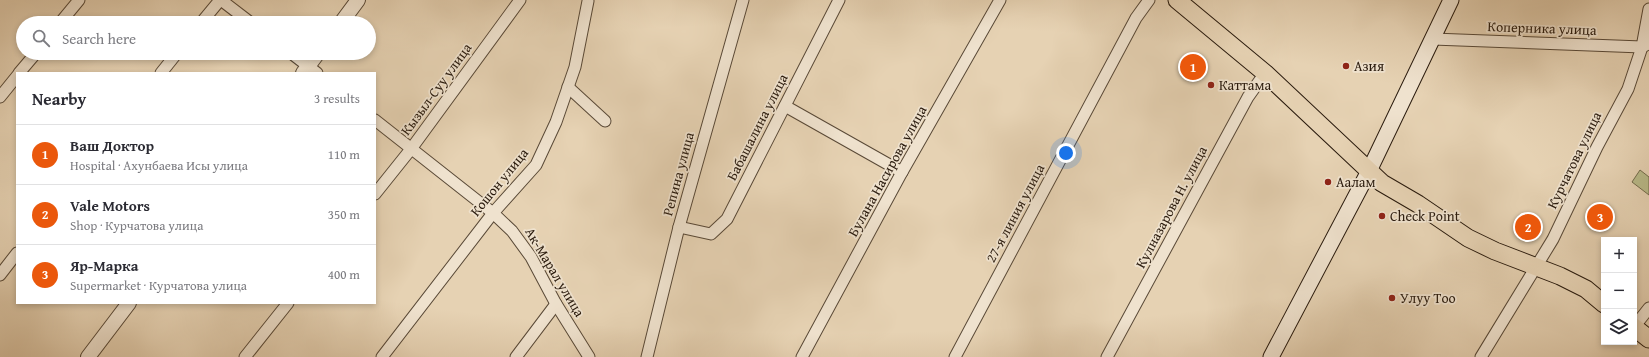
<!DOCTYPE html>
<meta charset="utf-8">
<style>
:root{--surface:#fff;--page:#f7f7f7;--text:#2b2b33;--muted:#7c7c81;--line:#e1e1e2;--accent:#ea580c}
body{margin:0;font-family:"Gentium Book Plus",serif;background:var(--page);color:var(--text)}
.controls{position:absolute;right:12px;bottom:12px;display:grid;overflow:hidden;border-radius:0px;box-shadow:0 2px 6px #0003}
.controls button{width:36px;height:36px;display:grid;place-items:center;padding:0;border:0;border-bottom:1px solid var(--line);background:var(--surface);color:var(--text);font:20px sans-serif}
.you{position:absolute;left:1066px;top:153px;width:14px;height:14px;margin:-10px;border:3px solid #fff;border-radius:50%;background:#1a73e8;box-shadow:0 0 0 6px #1a73e833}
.badge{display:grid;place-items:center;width:26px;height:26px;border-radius:50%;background:var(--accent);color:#fff;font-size:13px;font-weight:700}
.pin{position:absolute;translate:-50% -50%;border:2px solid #fff;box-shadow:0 1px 4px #0006}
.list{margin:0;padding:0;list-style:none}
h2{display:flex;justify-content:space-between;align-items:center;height:52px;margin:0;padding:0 16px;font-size:17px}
h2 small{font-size:13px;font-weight:400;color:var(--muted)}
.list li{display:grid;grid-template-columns:26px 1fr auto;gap:12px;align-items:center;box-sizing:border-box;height:60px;padding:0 16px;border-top:1px solid var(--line)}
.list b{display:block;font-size:15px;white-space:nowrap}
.list p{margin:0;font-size:13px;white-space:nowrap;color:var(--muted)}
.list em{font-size:13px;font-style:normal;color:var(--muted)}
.icon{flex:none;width:22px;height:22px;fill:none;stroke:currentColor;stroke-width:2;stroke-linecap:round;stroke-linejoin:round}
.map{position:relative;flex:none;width:1649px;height:357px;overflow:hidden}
.search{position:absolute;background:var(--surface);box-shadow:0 2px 6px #0003;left:16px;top:16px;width:360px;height:44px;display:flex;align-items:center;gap:10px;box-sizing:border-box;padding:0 14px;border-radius:22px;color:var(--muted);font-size:15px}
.panel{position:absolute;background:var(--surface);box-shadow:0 2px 6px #0003;left:16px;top:72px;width:360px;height:232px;border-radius:0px}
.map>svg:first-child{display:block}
.green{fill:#b9bb8a;stroke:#726b4c}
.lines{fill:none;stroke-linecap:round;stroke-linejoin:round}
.minor-casing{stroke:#594937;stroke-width:13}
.tertiary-casing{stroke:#594937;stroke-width:16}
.secondary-casing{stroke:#2a1b0e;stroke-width:17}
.primary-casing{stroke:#2a1b0e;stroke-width:19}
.minor{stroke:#efe2ce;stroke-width:11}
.tertiary{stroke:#efe2ce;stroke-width:14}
.secondary{stroke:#efe2ce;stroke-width:15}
.primary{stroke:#e6d2b3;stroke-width:17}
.poi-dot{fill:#8f2418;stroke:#efe2ce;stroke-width:1.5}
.labels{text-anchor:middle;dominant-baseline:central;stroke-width:3.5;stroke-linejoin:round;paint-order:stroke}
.street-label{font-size:14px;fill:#2a1b0e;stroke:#efe2ce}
.poi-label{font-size:14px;fill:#2a1b0e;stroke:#efe2ce;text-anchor:start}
</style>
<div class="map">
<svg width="1649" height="357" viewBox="0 0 1649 357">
<rect width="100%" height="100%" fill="#e6d2b3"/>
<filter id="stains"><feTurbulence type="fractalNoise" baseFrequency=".005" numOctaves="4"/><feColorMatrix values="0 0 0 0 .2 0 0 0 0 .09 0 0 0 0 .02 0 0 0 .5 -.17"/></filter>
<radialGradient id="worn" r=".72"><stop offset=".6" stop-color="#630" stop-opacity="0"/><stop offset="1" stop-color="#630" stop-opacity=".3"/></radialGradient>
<path class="green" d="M1640,170L1649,177V195L1632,182Z"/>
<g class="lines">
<defs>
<g id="minor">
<path d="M221,0L251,23"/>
<path d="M60,23L79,0"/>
<path d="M201,23L220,0"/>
<path d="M1433,39L1642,47L1648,44"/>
<path d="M291,53L317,73"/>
<path d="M19,73L36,53"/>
<path d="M161,73L177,53"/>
<path d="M568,87L605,121"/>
<path d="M0,97L17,76"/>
<path d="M785,106L902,172"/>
<path d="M375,120L493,213L512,231L531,257L556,304L589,357"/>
<path d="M375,194L411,149L520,0"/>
<path d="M679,227L711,234L727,219L839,0"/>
<path d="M0,275L17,253"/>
<path d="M1634,327L1649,308"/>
<path d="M245,357L288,303"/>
<path d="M382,357L493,213L536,165L556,122L575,67L588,1"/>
<path d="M516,357L556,304"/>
<path d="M647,357L679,227L743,0"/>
<path d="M802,357L902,172L1000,0"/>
<path d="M955,357L1136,18L1149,0"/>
<path d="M1107,357L1248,97L1265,73"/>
<path d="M1481,357L1553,239L1597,147L1628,89L1642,47L1649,9"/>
</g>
<g id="tertiary">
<path d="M341,23L358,0"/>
<path d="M303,73L318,53"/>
<path d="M88,357L129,303"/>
</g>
<path id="secondary" d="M1271,357L1369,171L1451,0"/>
<g id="primary">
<path d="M1177,0L1265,73L1382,183L1418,204L1468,238L1495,251L1560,276L1586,289L1604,304"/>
<path d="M1634,327L1649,339"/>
</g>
</defs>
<use href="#minor" class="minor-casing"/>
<use href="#tertiary" class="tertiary-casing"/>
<use href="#secondary" class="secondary-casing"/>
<use href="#primary" class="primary-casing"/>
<use href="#minor" class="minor"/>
<use href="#tertiary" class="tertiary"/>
<use href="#secondary" class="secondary"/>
<use href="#primary" class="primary"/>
</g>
<g class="poi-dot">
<circle cx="1346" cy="66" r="4"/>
<circle cx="1211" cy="85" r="4"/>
<circle cx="1328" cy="182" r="4"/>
<circle cx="1382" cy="216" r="4"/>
<circle cx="1392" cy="298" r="4"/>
</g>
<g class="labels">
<g class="street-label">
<text transform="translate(1542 28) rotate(2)">Коперника улица</text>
<text transform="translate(436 89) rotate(-54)">Кызыл-Суу улица</text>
<text transform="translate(757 127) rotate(-63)">Бабашалина улица</text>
<text transform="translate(1574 160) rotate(-64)">Курчатова улица</text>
<text transform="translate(887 171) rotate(-61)">Булана Насирова улица</text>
<text transform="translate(678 174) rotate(-75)">Репина улица</text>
<text transform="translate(499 182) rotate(-51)">Кошон улица</text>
<text transform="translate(1171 207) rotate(-62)">Кулназарова Н. улица</text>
<text transform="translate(1015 213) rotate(-62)">27-я линия улица</text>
<text transform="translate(555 272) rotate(59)">Ак-Марал улица</text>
</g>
<g class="poi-label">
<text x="1354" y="66">Азия</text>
<text x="1219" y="85">Каттама</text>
<text x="1336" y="182">Аалам</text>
<text x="1390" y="216">Check Point</text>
<text x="1400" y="298">Улуу Тоо</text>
</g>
</g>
<rect width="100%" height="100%" filter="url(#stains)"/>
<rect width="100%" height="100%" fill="url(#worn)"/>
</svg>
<div class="controls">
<button>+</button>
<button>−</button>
<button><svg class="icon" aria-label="layers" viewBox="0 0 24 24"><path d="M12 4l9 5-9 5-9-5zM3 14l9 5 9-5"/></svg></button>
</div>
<div class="you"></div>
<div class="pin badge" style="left:1193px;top:67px">1</div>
<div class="pin badge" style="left:1528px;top:227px">2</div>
<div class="pin badge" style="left:1600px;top:217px">3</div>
<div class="search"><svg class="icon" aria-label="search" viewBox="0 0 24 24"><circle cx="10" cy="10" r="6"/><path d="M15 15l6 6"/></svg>Search here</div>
<section class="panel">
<h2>Nearby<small>3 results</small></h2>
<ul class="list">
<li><span class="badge">1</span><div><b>Ваш Доктор</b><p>Hospital · Ахунбаева Исы улица</p></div><em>110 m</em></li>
<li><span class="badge">2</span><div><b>Vale Motors</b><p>Shop · Курчатова улица</p></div><em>350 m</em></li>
<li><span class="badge">3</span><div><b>Яр-Марка</b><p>Supermarket · Курчатова улица</p></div><em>400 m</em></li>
</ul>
</section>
</div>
